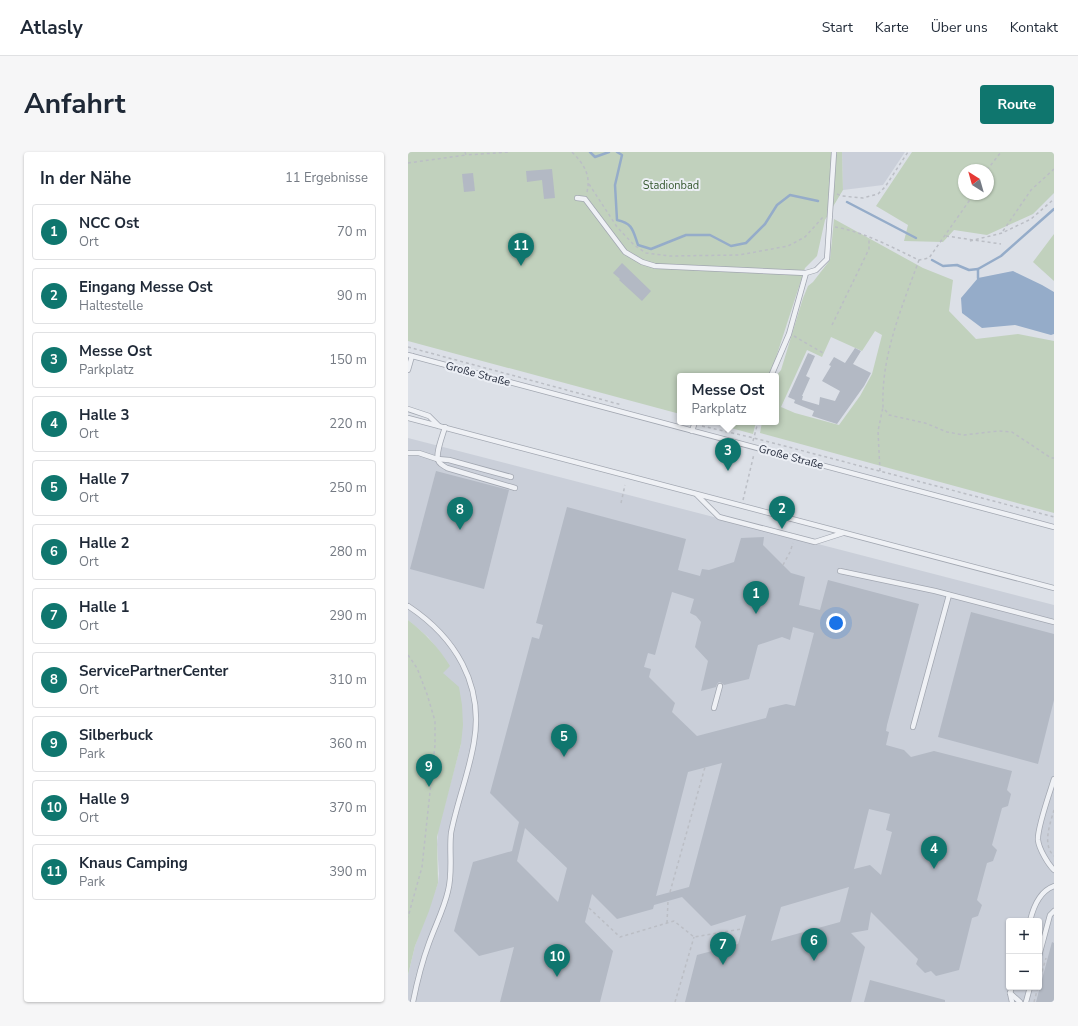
<!DOCTYPE html>
<html lang="de">
<meta charset="utf-8">
<style>
:root{--surface:#fff;--page:#f6f6f7;--text:#1f2937;--muted:#747a83;--line:#e0e1e3;--accent:#0f766e}
body{margin:0;font-family:"Nunito Sans",sans-serif;background:var(--page);color:var(--text)}
.controls{position:absolute;right:12px;bottom:12px;display:grid;overflow:hidden;border-radius:4px;box-shadow:0 1px 3px #0004}
.controls button{width:36px;height:36px;display:grid;place-items:center;padding:0;border:0;border-bottom:1px solid var(--line);background:var(--surface);color:var(--text);font:20px sans-serif}
.compass{position:absolute;left:550px;top:12px;width:36px;height:36px;border-radius:50%;background:var(--surface);box-shadow:0 1px 3px #0004;rotate:323deg}
.you{position:absolute;left:428px;top:471px;width:14px;height:14px;margin:-10px;border:3px solid #fff;border-radius:50%;background:#1a73e8;box-shadow:0 0 0 6px #1a73e833}
.badge{display:grid;place-items:center;width:26px;height:26px;border-radius:50%;background:var(--accent);color:#fff;font-size:13px;font-weight:700}
.pin{position:absolute;translate:-50% -33px;filter:drop-shadow(0 1px 2px #0008)}
.pin::after{content:'';position:absolute;top:21px;width:14px;height:12px;background:inherit;clip-path:polygon(0 0,100% 0,50% 100%)}
.popup{position:absolute;left:269px;top:221px;width:102px;height:52px;box-sizing:border-box;display:grid;place-content:center;border-radius:4px;background:var(--surface);filter:drop-shadow(0 1px 3px #0005);font-size:13px;white-space:nowrap;color:var(--muted)}
.popup b{font-size:15px;color:var(--text)}
.popup::after{content:'';position:absolute;left:50%;top:100%;margin-left:-8px;border:8px solid transparent;border-top-color:var(--surface)}
.list{margin:0;padding:0;list-style:none}
h2{display:flex;justify-content:space-between;align-items:center;height:52px;margin:0;padding:0 16px;font-size:17px}
h2 small{font-size:13px;font-weight:400;color:var(--muted)}
.list li{display:grid;grid-template-columns:26px 1fr auto;gap:12px;align-items:center;box-sizing:border-box;height:56px;margin:0 8px 8px;padding:0 8px;border:1px solid var(--line);border-radius:4px}
.list b{display:block;font-size:15px;white-space:nowrap}
.list p{margin:0;font-size:13px;white-space:nowrap;color:var(--muted)}
.list em{font-size:13px;font-style:normal;color:var(--muted)}
.map{position:relative;flex:none;width:646px;height:850px;overflow:hidden;border-radius:4px}
header{display:flex;align-items:center;gap:24px;box-sizing:border-box;height:56px;padding:0 20px;background:var(--surface);border-bottom:1px solid var(--line)}
header strong{font-size:19px}
nav{display:flex;gap:22px;margin-inline-start:auto;font-size:14px}
.intro{display:flex;align-items:center;justify-content:space-between;box-sizing:border-box;height:96px;padding:0 24px}
h1{margin:0;font-size:28px}
.button{padding:10px 18px;border-radius:4px;background:var(--accent);color:#fff;font-size:14px;font-weight:700}
main{display:flex;gap:24px;padding:0 24px}
aside{flex:1;background:var(--surface);border-radius:4px;box-shadow:0 1px 3px #0004}
.map>svg:first-child{display:block}
.built{fill:#cacfd9;fill-rule:evenodd}
.green{fill:#c1d1bd;fill-rule:evenodd}
.water{fill:#95acc9}
.lines{fill:none;stroke-linecap:round;stroke-linejoin:round}
.stream{stroke:#95acc9;stroke-width:2.5}
.building{fill:#b3b9c4;fill-rule:evenodd}
.service-casing{stroke:#a2a7b1;stroke-width:6}
.path{stroke:#bbbec5;stroke-width:1.5;stroke-dasharray:3 3;stroke-linecap:butt}
.service{stroke:#eff1f5;stroke-width:4.5}
.labels{text-anchor:middle;dominant-baseline:central;stroke-width:4;stroke-linejoin:round;paint-order:stroke}
.park-label{font-size:11px;fill:#385a32;stroke:#eceff5}
.street-label{font-size:11px;fill:#262d3e;stroke:#eceff5}
</style>
<header>
<strong>Atlasly</strong>
<nav><a>Start</a><a>Karte</a><a>Über uns</a><a>Kontakt</a></nav>
</header>
<div class="intro"><h1>Anfahrt</h1><a class="button">Route</a></div>
<main>
<aside>
<h2>In der Nähe<small>11 Ergebnisse</small></h2>
<ul class="list">
<li><span class="badge">1</span><div><b>NCC Ost</b><p>Ort</p></div><em>70 m</em></li>
<li><span class="badge">2</span><div><b>Eingang Messe Ost</b><p>Haltestelle</p></div><em>90 m</em></li>
<li><span class="badge">3</span><div><b>Messe Ost</b><p>Parkplatz</p></div><em>150 m</em></li>
<li><span class="badge">4</span><div><b>Halle 3</b><p>Ort</p></div><em>220 m</em></li>
<li><span class="badge">5</span><div><b>Halle 7</b><p>Ort</p></div><em>250 m</em></li>
<li><span class="badge">6</span><div><b>Halle 2</b><p>Ort</p></div><em>280 m</em></li>
<li><span class="badge">7</span><div><b>Halle 1</b><p>Ort</p></div><em>290 m</em></li>
<li><span class="badge">8</span><div><b>ServicePartnerCenter</b><p>Ort</p></div><em>310 m</em></li>
<li><span class="badge">9</span><div><b>Silberbuck</b><p>Park</p></div><em>360 m</em></li>
<li><span class="badge">10</span><div><b>Halle 9</b><p>Ort</p></div><em>370 m</em></li>
<li><span class="badge">11</span><div><b>Knaus Camping</b><p>Park</p></div><em>390 m</em></li>
</ul>
</aside>
<div class="map">
<svg width="646" height="850" viewBox="0 0 646 850">
<rect width="100%" height="100%" fill="#dce0e7"/>
<g class="built">
<path d="M434,0H497L475,33L435,38Z"/>
<path d="M0,286L646,453V850H0V823L7,794L30,731L31,722L29,692L30,678L53,592L35,521V504L20,485L0,468ZM601,769H631V835H601Z"/>
</g>
<g class="green">
<path d="M0,0H434L435,38L417,68L409,104L397,116L362,224H272V262L0,189Z"/>
<path d="M504,0H646V41L625,62L579,83L546,78L535,90L496,89L500,73L468,54ZM556,18H580V42H556Z"/>
<path d="M426,67L515,116L545,128L541,159L568,187L610,182L646,189V361L352,281L354,270H368V224L373,218L395,146L400,134L405,130L422,108ZM467,179L474,183L464,222L452,244L431,273L387,261L373,255L399,198L414,205L423,185L454,199Z"/>
<path d="M646,82V129L625,110Z"/>
<path d="M301,270H348L345,282Z"/>
<path d="M0,468C17,481 31,496 42,514L35,521L51,535L54,553L55,573L53,592L29,685L30,731L21,759L7,794L0,823Z"/>
</g>
<path class="water" d="M605,119L634,133L646,140V182L643,183L607,173L574,176L554,161L553,146L570,126Z"/>
<g class="lines">
<g class="stream">
<path d="M182,0L187,5L201,0"/>
<path d="M209,0L214,3L207,33L209,68C225,71 225,79 230,93L243,97L278,83H302L323,94L338,91L357,72L369,53L382,43L410,49"/>
<path d="M439,50L508,86"/>
<path d="M524,108L535,114L549,113L561,118L570,117V126L572,129"/>
<path d="M570,117L593,104L646,57"/>
</g>
</g>
<g class="building">
<path d="M144,17L147,46L136,47L134,28L119,30L118,19Z"/>
<path d="M65,21L67,39L56,40L54,22Z"/>
<path d="M214,111L243,139L234,149L211,128L212,127L205,121Z"/>
<path d="M447,196L453,199L445,212L463,221L456,234L429,272L404,264L406,259L386,251L387,248L380,245L400,201L407,204L398,224L402,226L394,244H395L394,248L411,253L412,245L427,249L432,239L414,229L423,214L421,213L426,205L437,211Z"/>
<path d="M28,319L101,338L76,437L2,417Z"/>
<path d="M159,355L278,387L270,418L292,424L294,417L301,418L326,410L333,386L356,385L355,393L383,421L397,425L391,453L412,458L420,428L511,452L479,573L478,579L481,580L478,593L496,598L503,605L526,599L604,619L599,638L603,642L600,654L594,656L584,693L589,698L585,709L579,711L569,748L574,753L570,764L564,766L551,818L528,824L523,819L517,821L508,812L510,807L463,760L460,778L443,781L457,795L443,850H277L289,803L330,792L338,763L303,774L274,745L246,753L245,757L209,767L184,742L177,770L205,799L192,850H92L106,795L71,804L46,779L65,710L104,699L111,670L82,641L124,485L131,487L135,473L128,471ZM264,440L286,447L282,461L288,464L293,470L287,495L300,509L293,539L308,535L309,532L311,530L314,531L316,533L341,527L350,493L374,485L382,488L385,475L406,481L387,554L378,552L361,556L358,566L289,584L264,560L267,551L241,525L243,517L236,515L240,501L247,503ZM314,611L281,735L248,744L280,620ZM461,657L482,662L478,678L484,680L473,723L462,713L446,717ZM117,676L159,716L150,750L109,709ZM441,735L432,770L363,789L373,755Z"/>
<path d="M563,460L646,482V548L630,612L530,585Z"/>
<path d="M644,790L646,791V850H628Z"/>
<path d="M462,828L537,848V850H456Z"/>
</g>
<g class="lines">
<defs>
<g id="service">
<path d="M169,46L177,47L217,100L234,110L247,114L398,121L408,118L419,107L426,0"/>
<path d="M0,203L646,375"/>
<path d="M0,218L4,204"/>
<path d="M363,224L381,182L398,121"/>
<path d="M0,257L21,264L31,274"/>
<path d="M0,266L646,436"/>
<path d="M37,275C35,283 26,304 31,310C33,313 36,314 39,316L107,336"/>
<path d="M284,279L287,270"/>
<path d="M0,301H11L29,307L41,308L103,325"/>
<path d="M289,343L311,365L407,390L435,381"/>
<path d="M432,419L527,439L646,470"/>
<path d="M0,454C47,485 76,532 66,590C61,621 49,650 43,681C41,701 45,720 40,739C36,757 27,774 21,791C14,810 9,830 5,850"/>
<path d="M306,556L312,534"/>
<path d="M505,575L541,443"/>
<path d="M646,627C642,640 629,676 630,688C631,697 640,712 646,718"/>
<path d="M622,769C625,756 632,739 646,734"/>
<path d="M631,804L642,763L646,759"/>
<path d="M602,841L612,850"/>
<path d="M604,850L602,841L604,835"/>
<path d="M618,850L622,835"/>
</g>
</defs>
<use href="#service" class="service-casing"/>
<g class="path">
<path d="M57,0L58,3L102,0"/>
<path d="M164,0C176,12 183,23 179,40"/>
<path d="M0,11L58,3"/>
<path d="M579,18L593,0"/>
<path d="M181,32L209,75L226,93L238,101L262,104L331,103L380,94L397,85L415,65"/>
<path d="M429,42L434,44L455,46L470,42L477,35L500,0"/>
<path d="M427,75C457,80 485,96 511,108L521,106L566,42"/>
<path d="M595,79L623,38L646,17"/>
<path d="M538,84L593,92"/>
<path d="M562,89L594,81L623,67L646,47"/>
<path d="M511,108C494,155 473,203 475,255L481,263L517,271L539,280L556,283L590,279L604,280L643,306H646"/>
<path d="M424,173L461,97V86"/>
<path d="M386,184L415,201"/>
<path d="M0,195L214,253"/>
<path d="M294,274L346,286L646,365"/>
<path d="M345,289L350,270"/>
<path d="M472,319L470,279L475,255"/>
<path d="M335,348L346,302"/>
<path d="M213,351L217,333"/>
<path d="M375,413L382,400L385,391"/>
<path d="M0,503L9,516L19,542L27,569V593L14,715L0,765"/>
<path d="M646,658C642,672 634,693 646,704"/>
<path d="M262,740L297,615"/>
<path d="M181,756L212,785L266,769L286,785L334,777"/>
<path d="M259,771L260,749"/>
<path d="M631,831L638,806"/>
<path d="M267,850L286,785"/>
<path d="M626,850L630,835"/>
</g>
<use href="#service" class="service"/>
</g>
<g class="labels">
<g class="park-label">
<text x="263" y="33">Stadionbad</text>
</g>
<g class="street-label">
<text transform="translate(70 222) rotate(15)">Große Straße</text>
<text transform="translate(383 305) rotate(15)">Große Straße</text>
</g>
</g>
</svg>
<div class="controls">
<button>+</button>
<button>−</button>
</div>
<svg class="compass" viewBox="-18 -18 36 36"><path d="M0-13l5 13h-10z" fill="#e53935"/><path d="M0 13l5-13h-10z" fill="#747a83"/></svg>
<div class="you"></div>
<div class="pin badge" style="left:348px;top:462px">1</div>
<div class="pin badge" style="left:374px;top:377px">2</div>
<div class="pin badge" style="left:320px;top:319px">3</div>
<div class="popup"><b>Messe Ost</b>Parkplatz</div>
<div class="pin badge" style="left:526px;top:717px">4</div>
<div class="pin badge" style="left:156px;top:605px">5</div>
<div class="pin badge" style="left:406px;top:809px">6</div>
<div class="pin badge" style="left:315px;top:813px">7</div>
<div class="pin badge" style="left:52px;top:378px">8</div>
<div class="pin badge" style="left:21px;top:635px">9</div>
<div class="pin badge" style="left:149px;top:825px">10</div>
<div class="pin badge" style="left:113px;top:114px">11</div>
</div>
</main>
